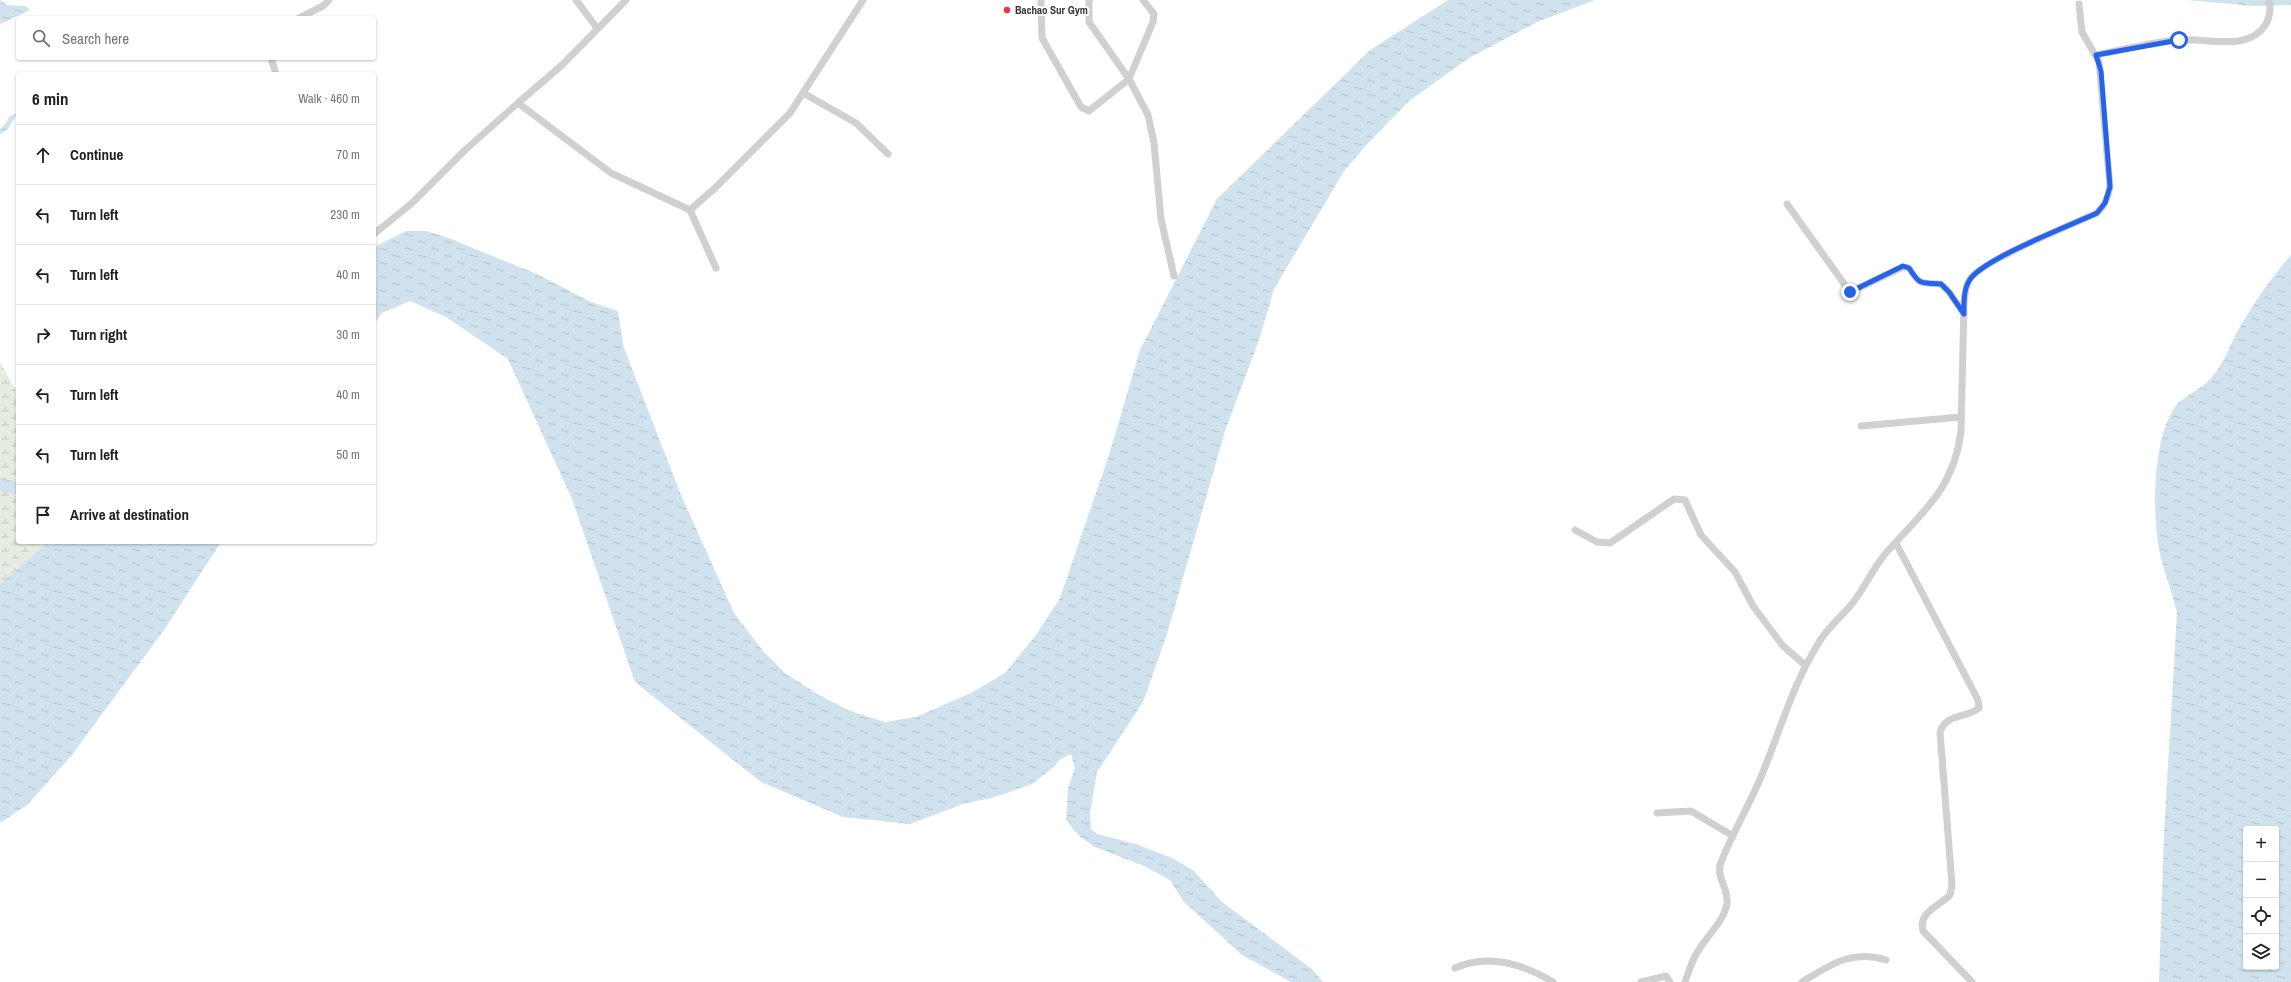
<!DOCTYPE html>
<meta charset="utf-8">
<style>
:root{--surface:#fff;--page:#f6f6f6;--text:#202124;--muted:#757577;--line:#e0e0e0}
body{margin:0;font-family:"Archivo Narrow",sans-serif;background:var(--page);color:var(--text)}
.controls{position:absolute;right:12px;bottom:12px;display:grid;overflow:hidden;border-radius:4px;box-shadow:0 1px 3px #0004}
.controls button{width:36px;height:36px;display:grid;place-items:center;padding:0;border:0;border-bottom:1px solid var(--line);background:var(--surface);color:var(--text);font:20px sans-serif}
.stop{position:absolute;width:12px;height:12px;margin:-9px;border:3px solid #2563eb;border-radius:50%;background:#fff}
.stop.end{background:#2563eb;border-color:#fff;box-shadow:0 1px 4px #0008}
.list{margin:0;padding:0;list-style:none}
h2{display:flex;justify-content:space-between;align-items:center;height:52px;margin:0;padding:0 16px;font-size:17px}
h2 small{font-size:13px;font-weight:400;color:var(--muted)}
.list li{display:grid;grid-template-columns:26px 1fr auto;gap:12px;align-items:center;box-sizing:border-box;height:60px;padding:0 16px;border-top:1px solid var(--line)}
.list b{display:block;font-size:15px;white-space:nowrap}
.list em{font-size:13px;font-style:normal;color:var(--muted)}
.icon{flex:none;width:22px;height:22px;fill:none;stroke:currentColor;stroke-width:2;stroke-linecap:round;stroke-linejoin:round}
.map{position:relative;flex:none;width:2291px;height:982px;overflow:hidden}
.search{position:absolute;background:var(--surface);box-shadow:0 1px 3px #0004;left:16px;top:16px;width:360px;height:44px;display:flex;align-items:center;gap:10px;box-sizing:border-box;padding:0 14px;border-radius:4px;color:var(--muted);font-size:15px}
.panel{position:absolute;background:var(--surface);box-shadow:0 1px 3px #0004;left:16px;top:72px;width:360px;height:472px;border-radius:4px}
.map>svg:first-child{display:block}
.wetland{fill:url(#wetland-marsh)}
.water{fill:url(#water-ripples);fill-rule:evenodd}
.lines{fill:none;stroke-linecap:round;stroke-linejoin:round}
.minor{stroke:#d0d0d0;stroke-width:7}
.route{stroke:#2563eb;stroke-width:5}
.poi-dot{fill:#e63946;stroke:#fff;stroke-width:1.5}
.labels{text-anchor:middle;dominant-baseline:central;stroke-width:4;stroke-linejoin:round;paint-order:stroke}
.poi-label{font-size:11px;font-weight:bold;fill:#333;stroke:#fff;text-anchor:start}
</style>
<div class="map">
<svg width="2291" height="982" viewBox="0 0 2291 982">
<defs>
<pattern id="wetland-marsh" width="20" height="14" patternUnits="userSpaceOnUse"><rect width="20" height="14" fill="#e6ecdf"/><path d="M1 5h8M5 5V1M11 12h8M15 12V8" fill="none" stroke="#c6cbc0"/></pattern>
<pattern id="water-ripples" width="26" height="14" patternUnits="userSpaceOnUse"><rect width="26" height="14" fill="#cfe2ee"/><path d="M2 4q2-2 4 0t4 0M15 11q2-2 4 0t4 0" fill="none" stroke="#b2c2cd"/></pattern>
</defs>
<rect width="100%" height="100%" fill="#fff"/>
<path class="wetland" d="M0,362L18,394V542H48L0,584Z"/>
<g class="water">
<path d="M0,0L7,5L26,6L30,10L0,24Z"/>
<path d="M1448,0H1595L1537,22L1469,58L1409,101L1370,141L1344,171L1274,289L1259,340L1225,431L1167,634L1143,702L1097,772L1090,813L1091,829L1097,834L1136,844L1172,858L1194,871L1222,902L1312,969L1323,982H1291L1242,955L1184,902L1170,880L1144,866L1095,847L1079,836L1066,820L1068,788L1075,768L1071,754L1059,760L1055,766L1032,784L995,797L963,804L910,824L843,817L761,782L635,682L572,499L508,359L446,317L410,301L382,313L374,324V247L406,231H426L446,237L539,275L591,302L618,311L623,345L647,408L681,495L734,613L763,651L786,674L819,695L850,711L885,722L916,717L971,693L1005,673L1036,635L1060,598L1109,455L1140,350L1217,199L1370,50Z"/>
<path d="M2186,0H2291V5L2254,6Z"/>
<path d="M18,112L8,129L0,134V129L6,123L9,117Z"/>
<path d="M2291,255V982H2159L2164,834L2177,613C2172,591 2163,570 2159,549C2152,510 2153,444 2173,410C2180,397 2203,389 2212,377C2223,364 2230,346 2237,332C2253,304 2270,279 2291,255ZM2246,829H2276V967H2246Z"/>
<path d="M0,478L18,482V495L0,491Z"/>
<path d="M48,542H221L164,630L71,756L27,805L0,823V584Z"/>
</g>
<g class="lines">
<g class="minor">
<path d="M576,0L597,28"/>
<path d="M1041,0L1042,38L1081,107L1089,111L1129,79L1153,22L1154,14L1143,0"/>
<path d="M1089,0V22L1129,79L1148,115L1154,143L1161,219L1174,276"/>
<path d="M299,18L323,6L329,0"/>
<path d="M2096,55C2123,50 2151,42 2178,40C2207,37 2248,53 2266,24C2270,17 2271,7 2269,0"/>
<path d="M271,58L276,74"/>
<path d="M803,93L856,123L888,154"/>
<path d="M518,103L562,65L626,0"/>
<path d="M1787,204L1850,292L1903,267L1909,268C1921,287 1921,282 1941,284L1949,292L1964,314"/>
<path d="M690,210L716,268"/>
<path d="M374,234L412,203L465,150L518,103L611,173L690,210L715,188L790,113L863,0"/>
<path d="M1861,426L1961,417"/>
<path d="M1575,530L1597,542L1610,543L1674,499L1685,500L1701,535L1735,572L1753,606L1783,646L1805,665"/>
<path d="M1896,543L1978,700L1979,708C1966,719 1946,713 1940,732L1952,885L1950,895C1938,907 1918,912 1923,931L1972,982"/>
<path d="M1657,813L1691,811L1733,836"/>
<path d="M1455,968C1488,953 1523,964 1553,982"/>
<path d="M1641,982L1666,976L1670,982"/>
<path d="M1685,982C1689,971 1692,960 1698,951C1707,936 1724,921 1727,904C1729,889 1717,880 1720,865C1730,838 1745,813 1757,786C1779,737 1789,691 1818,644C1826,629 1840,618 1851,605C1864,589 1872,570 1885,554C1921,513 1954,490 1961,431L1964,303C1965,295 1965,286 1970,279C1983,260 2071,225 2097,213C2105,206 2108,198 2110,187L2099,62L2082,32L2079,4"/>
<path d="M1802,982C1830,965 1852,949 1886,960"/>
</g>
</g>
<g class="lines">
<path class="route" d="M1850,292L1903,266L1909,268C1921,287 1921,282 1941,284L1949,292L1964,314C1964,303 1963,288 1971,278C1988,257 2069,226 2097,213L2105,203L2110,187L2101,71L2096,55L2179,40"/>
</g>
<circle class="poi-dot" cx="1007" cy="10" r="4"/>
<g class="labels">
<g class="poi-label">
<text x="1015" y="10">Bachao Sur Gym</text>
</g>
</g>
</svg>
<div class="controls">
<button>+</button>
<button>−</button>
<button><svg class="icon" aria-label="locate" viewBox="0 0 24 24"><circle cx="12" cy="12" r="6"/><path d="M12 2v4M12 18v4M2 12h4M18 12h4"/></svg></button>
<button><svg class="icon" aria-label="layers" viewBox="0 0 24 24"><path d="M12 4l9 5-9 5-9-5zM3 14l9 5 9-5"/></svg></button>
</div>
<div class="stop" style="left:2179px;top:40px"></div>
<div class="stop end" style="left:1850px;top:292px"></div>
<div class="search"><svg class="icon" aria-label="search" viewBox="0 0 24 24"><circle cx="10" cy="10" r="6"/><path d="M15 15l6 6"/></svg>Search here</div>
<section class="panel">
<h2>6 min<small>Walk · 460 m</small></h2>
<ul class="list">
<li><svg class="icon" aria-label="ahead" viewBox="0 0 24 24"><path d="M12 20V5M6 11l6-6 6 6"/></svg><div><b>Continue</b></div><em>70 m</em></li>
<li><svg class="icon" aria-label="left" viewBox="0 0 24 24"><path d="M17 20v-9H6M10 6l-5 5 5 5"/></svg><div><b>Turn left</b></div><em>230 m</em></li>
<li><svg class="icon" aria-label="left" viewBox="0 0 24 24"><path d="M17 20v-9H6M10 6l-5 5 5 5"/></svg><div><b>Turn left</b></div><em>40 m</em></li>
<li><svg class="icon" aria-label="right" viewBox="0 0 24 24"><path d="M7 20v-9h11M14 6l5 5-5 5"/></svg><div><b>Turn right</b></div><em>30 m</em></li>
<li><svg class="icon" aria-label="left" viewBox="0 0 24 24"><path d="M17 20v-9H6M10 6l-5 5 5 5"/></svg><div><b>Turn left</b></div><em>40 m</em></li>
<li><svg class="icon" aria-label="left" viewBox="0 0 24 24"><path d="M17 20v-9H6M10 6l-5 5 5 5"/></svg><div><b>Turn left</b></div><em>50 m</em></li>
<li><svg class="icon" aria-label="arrive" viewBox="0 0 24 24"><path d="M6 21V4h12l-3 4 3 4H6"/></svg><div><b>Arrive at destination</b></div></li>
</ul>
</section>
</div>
